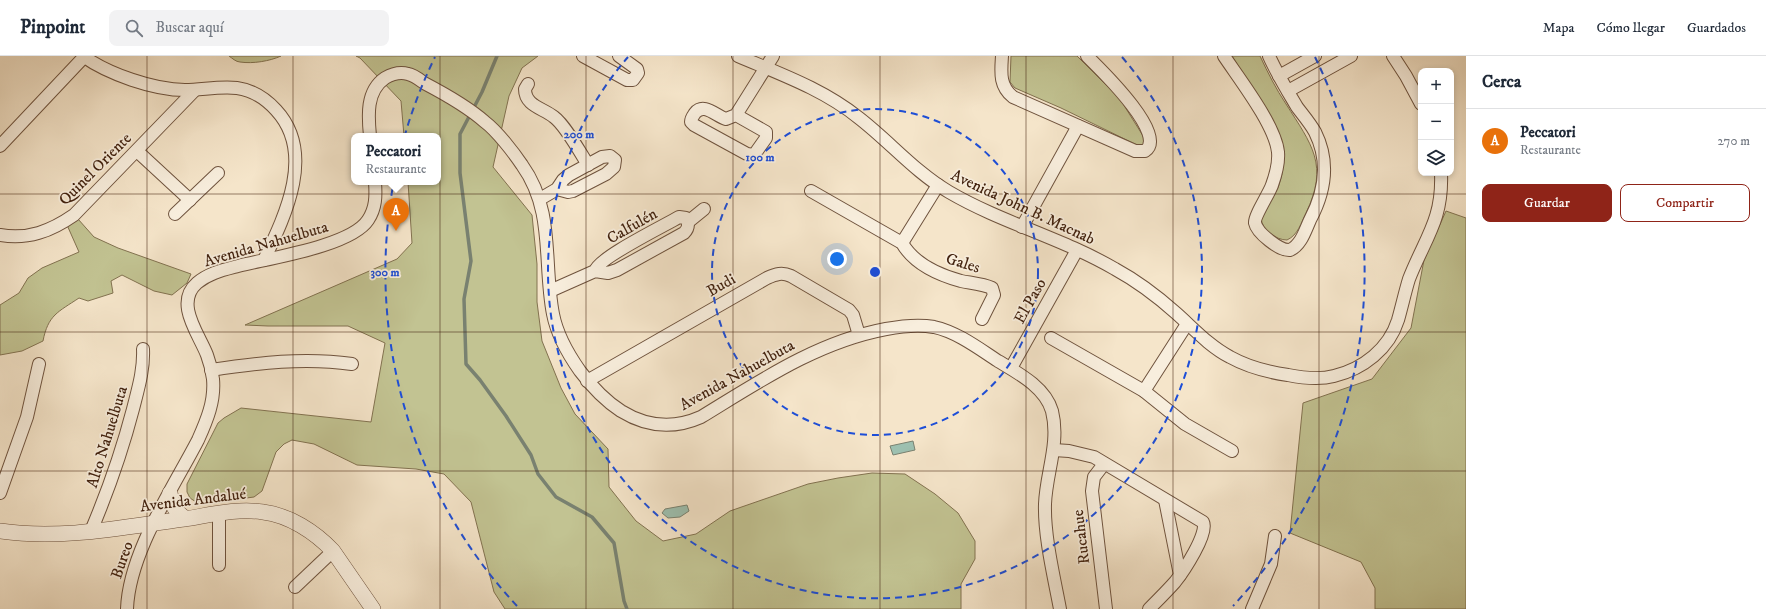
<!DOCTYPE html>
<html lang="es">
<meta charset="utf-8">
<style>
:root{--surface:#fff;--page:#f2f2f3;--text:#1f2937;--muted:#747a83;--line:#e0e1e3;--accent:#8f2418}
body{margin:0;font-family:"IM FELL DW Pica",serif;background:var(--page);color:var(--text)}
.controls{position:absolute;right:12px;top:12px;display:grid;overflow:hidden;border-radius:8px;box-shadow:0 2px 6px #0003}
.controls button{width:36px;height:36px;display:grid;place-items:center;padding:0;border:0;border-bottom:1px solid var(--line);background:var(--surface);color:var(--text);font:20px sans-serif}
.you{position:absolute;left:837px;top:203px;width:14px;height:14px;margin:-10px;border:3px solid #fff;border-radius:50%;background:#1a73e8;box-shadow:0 0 0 6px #1a73e833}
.badge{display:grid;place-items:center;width:26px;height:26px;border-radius:50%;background:var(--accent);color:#fff;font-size:13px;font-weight:700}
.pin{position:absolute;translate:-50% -33px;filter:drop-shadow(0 1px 2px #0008)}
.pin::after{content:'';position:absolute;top:21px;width:14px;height:12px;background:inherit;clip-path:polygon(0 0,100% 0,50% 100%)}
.popup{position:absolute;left:351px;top:77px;width:90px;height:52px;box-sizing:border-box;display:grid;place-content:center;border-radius:8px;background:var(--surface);filter:drop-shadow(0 1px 3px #0005);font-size:13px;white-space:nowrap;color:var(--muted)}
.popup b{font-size:15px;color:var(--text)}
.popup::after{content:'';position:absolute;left:50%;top:100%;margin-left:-8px;border:8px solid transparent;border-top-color:var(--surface)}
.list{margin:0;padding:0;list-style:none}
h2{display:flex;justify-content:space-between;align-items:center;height:52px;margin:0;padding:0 16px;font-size:17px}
h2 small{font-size:13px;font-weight:400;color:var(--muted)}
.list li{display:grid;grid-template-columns:26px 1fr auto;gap:12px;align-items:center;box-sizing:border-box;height:64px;padding:0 16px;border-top:1px solid var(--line)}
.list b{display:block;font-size:15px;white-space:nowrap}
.list p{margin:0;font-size:13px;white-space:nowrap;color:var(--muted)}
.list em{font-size:13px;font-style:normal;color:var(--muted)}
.actions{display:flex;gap:8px;padding:12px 16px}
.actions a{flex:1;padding:9px 0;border:1px solid var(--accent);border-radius:8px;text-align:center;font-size:14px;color:var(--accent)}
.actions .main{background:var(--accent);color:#fff}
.icon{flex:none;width:22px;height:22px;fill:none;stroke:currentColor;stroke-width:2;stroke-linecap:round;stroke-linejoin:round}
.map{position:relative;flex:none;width:1466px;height:553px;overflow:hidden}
header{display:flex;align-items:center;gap:24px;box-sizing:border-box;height:56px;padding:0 20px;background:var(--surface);border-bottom:1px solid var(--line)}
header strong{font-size:19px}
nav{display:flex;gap:22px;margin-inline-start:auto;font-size:14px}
.search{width:280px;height:36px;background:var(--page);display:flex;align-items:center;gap:10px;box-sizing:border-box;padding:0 14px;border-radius:8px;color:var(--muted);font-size:15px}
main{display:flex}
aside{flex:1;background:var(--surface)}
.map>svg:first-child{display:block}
.green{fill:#c2c392;stroke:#827250}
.water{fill:#9dc0b0;stroke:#798170}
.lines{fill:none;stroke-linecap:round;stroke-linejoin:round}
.stream{stroke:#798170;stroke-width:3.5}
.minor-casing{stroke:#6f533e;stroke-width:14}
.tertiary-casing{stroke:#6f533e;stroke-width:16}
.minor{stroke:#f8eedd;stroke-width:12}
.tertiary{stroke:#f8eedd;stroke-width:15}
.grid{fill:none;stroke:#42220f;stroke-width:1;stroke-opacity:0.55}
.ring{fill:none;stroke:#1d4ed8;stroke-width:2;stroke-dasharray:7 5}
.labels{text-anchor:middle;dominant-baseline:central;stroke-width:3.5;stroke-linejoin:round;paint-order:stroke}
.street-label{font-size:16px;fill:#42220f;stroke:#f8eedd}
.centre{fill:#1d4ed8;stroke:#f8eedd;stroke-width:2}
.ring-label{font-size:12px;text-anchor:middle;font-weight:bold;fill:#1d4ed8;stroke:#f8eedd;stroke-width:3.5;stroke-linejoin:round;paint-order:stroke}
</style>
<header>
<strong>Pinpoint</strong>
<div class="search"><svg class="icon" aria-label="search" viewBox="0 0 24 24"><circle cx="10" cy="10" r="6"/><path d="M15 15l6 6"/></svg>Buscar aquí</div>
<nav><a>Mapa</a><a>Cómo llegar</a><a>Guardados</a></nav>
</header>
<main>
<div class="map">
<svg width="1466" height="553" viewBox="0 0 1466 553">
<rect width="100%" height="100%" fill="#f5e5ca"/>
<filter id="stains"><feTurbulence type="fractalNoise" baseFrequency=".005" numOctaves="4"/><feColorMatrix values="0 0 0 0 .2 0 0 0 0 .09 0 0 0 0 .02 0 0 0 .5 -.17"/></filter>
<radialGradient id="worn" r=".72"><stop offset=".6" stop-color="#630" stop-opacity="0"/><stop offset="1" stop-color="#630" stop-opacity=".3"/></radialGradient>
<g class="green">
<path d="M229,0H281C270,5 253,8 240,6C236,6 232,2 229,0Z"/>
<path d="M356,0H538L522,12L509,40L493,111L532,159L537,208V246L542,285L561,332L575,358L608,393L609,431L636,465L663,485L696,478L730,455L808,428L838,422L872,417L905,418L935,438L958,457L975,485V503L961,528V553H505L494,536L471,446L444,418L416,413L357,409L314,388L292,384L284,388L276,396L262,435L254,441L208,447L196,446L190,442L187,436V428L218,367L224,362L241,352L371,366L385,287L348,270H268L245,269L397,203L412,187L408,126H438V80H404L401,45L360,2Z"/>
<path d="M1011,0H1077L1120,43L1145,83V88L1139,90L1061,52L1015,32L1010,26Z"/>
<path d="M1232,0H1260C1268,17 1276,33 1286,48C1312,89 1329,109 1306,157C1301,167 1298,179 1287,184C1276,184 1262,174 1261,162L1278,132L1282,118L1269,61Z"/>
<path d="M1446,155L1466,162V553H1375V532L1361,506L1290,477L1303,347L1372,323L1411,272L1424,204Z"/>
<path d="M78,163L94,181L118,192L191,218L187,227L172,239L154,235L122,219L111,225L113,237L88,245L79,242C58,256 48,259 43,285L22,295L0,299V249L19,237L28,222L42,212L79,196L67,169Z"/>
</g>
<g class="water">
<path d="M913,385L915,394L893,399L890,390Z"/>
<path d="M687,449L689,455L680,461L668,462L662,457L665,453Z"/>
</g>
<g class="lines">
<path class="stream" d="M497,0L482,36L460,78V117L471,205L464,243L466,308L480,324L506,360L531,399L538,418L556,441L592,461L614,487L624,545L627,553"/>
<defs>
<g id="minor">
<path d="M83,0C108,18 154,34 185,34C202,34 219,30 237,32C252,34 265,42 276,54C316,97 285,160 264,204"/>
<path d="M583,0L627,24H633L638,17L637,13L619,0"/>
<path d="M738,0C780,18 823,33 859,62C890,86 915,116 949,136C1002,167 1062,182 1115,213C1137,225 1157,240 1176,257C1193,272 1209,290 1230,301C1248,311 1267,316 1288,319C1303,322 1319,324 1334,320C1363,313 1389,293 1398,264C1402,250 1405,236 1409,223C1425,182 1443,164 1441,117"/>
<path d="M1002,0C1001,16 999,30 1013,41L1135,95H1145C1169,79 1099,12 1087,0"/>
<path d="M1224,0C1240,24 1275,69 1278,96C1279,107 1276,118 1272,129C1269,138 1254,160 1255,167C1257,177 1280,195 1290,194C1301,189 1305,175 1310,164C1325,136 1330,106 1315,76C1310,67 1303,59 1297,51C1287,34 1277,18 1269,0"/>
<path d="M1393,0L1406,20L1421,48"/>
<path d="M1279,20L1315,0"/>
<path d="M528,28L525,33C525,50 543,52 554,61C565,69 580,96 588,109"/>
<path d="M1288,35L1351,0"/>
<path d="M736,59L766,76V82L754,99L747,98L694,69L691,66C691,62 693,60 695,57C704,46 716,60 726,63L736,59L773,0"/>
<path d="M370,80C368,60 366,35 385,22C392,18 401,16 408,18C414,19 420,24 424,27C445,38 467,50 485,66C497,75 514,97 522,109C555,155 543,207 553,258C557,279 568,298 580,315C592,331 604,344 621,355C647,371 674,373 701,361C760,325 817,286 886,273C902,270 918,268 934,271C957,276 978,292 998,305C1018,317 1045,331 1052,355C1060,387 1046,417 1045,448C1044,480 1054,521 1060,553"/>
<path d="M0,90L84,1"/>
<path d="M137,95L190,144"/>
<path d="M811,135L902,187C914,208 939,219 961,225C971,227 983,228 992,232L994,239L982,263"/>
<path d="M540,143L557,133L563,124L569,119L602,101L610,100L615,104L614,111L606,118L573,135L568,136L557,133"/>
<path d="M175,158L218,117"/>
<path d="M688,166L704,153"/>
<path d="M1022,171L1078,70"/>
<path d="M0,179C28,184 51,175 74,159L195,34"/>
<path d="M902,187L938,129"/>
<path d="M550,235L595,215L608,217L617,214L684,177C689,172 689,168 686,162L679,161C664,170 598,202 595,215"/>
<path d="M1051,282L1144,335L1185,368L1232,395"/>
<path d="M1011,312L1077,194"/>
<path d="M211,314C258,307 304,301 352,308"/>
<path d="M587,325L767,222C776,218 782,216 791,220L849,254L853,259L859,279"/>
<path d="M1144,335L1187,268"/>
<path d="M1054,394L1069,395L1094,401L1203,466C1209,477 1183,516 1175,526C1167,535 1158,544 1149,553"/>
<path d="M1104,408L1094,421L1092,435L1106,553"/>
<path d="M0,437L27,361L39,308"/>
<path d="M1165,444L1180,519"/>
<path d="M219,458V509"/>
<path d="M91,475C108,435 122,395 133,353C138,333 144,314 143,293"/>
<path d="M295,531L333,495"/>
<path d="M127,553C129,497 172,434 198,384C207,364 215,345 213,323C212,315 210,307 207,299C199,278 174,247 197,227C209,217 223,214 238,210C270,202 351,190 368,164C376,152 376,140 375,126"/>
<path d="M1252,553L1271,508L1275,480"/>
</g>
<g id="tertiary">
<path d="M170,437C173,451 174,454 185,462"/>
<path d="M0,475C62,484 123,471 184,463C210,459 237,452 263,456C289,459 315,476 333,495L373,553"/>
</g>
</defs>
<use href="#minor" class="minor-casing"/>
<use href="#tertiary" class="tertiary-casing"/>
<use href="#minor" class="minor"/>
<use href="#tertiary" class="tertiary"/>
</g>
<path class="grid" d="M147,0V553M293,0V553M440,0V553M586,0V553M733,0V553M880,0V553M1026,0V553M1173,0V553M1319,0V553M0,138H1466M0,276H1466M0,415H1466"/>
<g class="ring">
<circle cx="875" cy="216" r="163"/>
<path d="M1122 1A327 327 0 1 1 628 1"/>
<path d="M517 550A490 490 0 0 1 435 1M1315 1A490 490 0 0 1 1233 550"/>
</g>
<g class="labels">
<g class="street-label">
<text transform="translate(95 113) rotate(-45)">Quinel Oriente</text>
<text transform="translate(1023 151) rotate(25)">Avenida John B. Macnab</text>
<text transform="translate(632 170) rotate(-30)">Calfulén</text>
<text transform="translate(266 188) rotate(-16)">Avenida Nahuelbuta</text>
<text transform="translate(963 207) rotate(17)">Gales</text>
<text transform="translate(721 229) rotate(-30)">Budi</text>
<text transform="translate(1030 245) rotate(-61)">El Paso</text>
<text transform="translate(737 319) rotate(-29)">Avenida Nahuelbuta</text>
<text transform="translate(107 381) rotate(-73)">Alto Nahuelbuta</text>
<text transform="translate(193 444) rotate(-7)">Avenida Andalué</text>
<text transform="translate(1081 481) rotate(-97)">Rucahue</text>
<text transform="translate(122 504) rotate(-71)">Bureo</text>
</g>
</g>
<circle cx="875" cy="216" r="6" class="centre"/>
<g class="ring-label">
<text x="579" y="82">200 m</text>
<text x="760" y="105">100 m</text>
<text x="385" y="220">300 m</text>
</g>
<rect width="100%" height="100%" filter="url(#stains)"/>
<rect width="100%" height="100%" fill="url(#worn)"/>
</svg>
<div class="controls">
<button>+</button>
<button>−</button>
<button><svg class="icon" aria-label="layers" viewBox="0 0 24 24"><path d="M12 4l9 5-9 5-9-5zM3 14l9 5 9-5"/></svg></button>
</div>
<div class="you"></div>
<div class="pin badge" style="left:396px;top:175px;background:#e8710a">A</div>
<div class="popup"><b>Peccatori</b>Restaurante</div>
</div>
<aside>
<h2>Cerca<small></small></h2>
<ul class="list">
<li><span class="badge" style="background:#e8710a">A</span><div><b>Peccatori</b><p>Restaurante</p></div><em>270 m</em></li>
</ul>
<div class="actions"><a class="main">Guardar</a><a>Compartir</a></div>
</aside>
</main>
